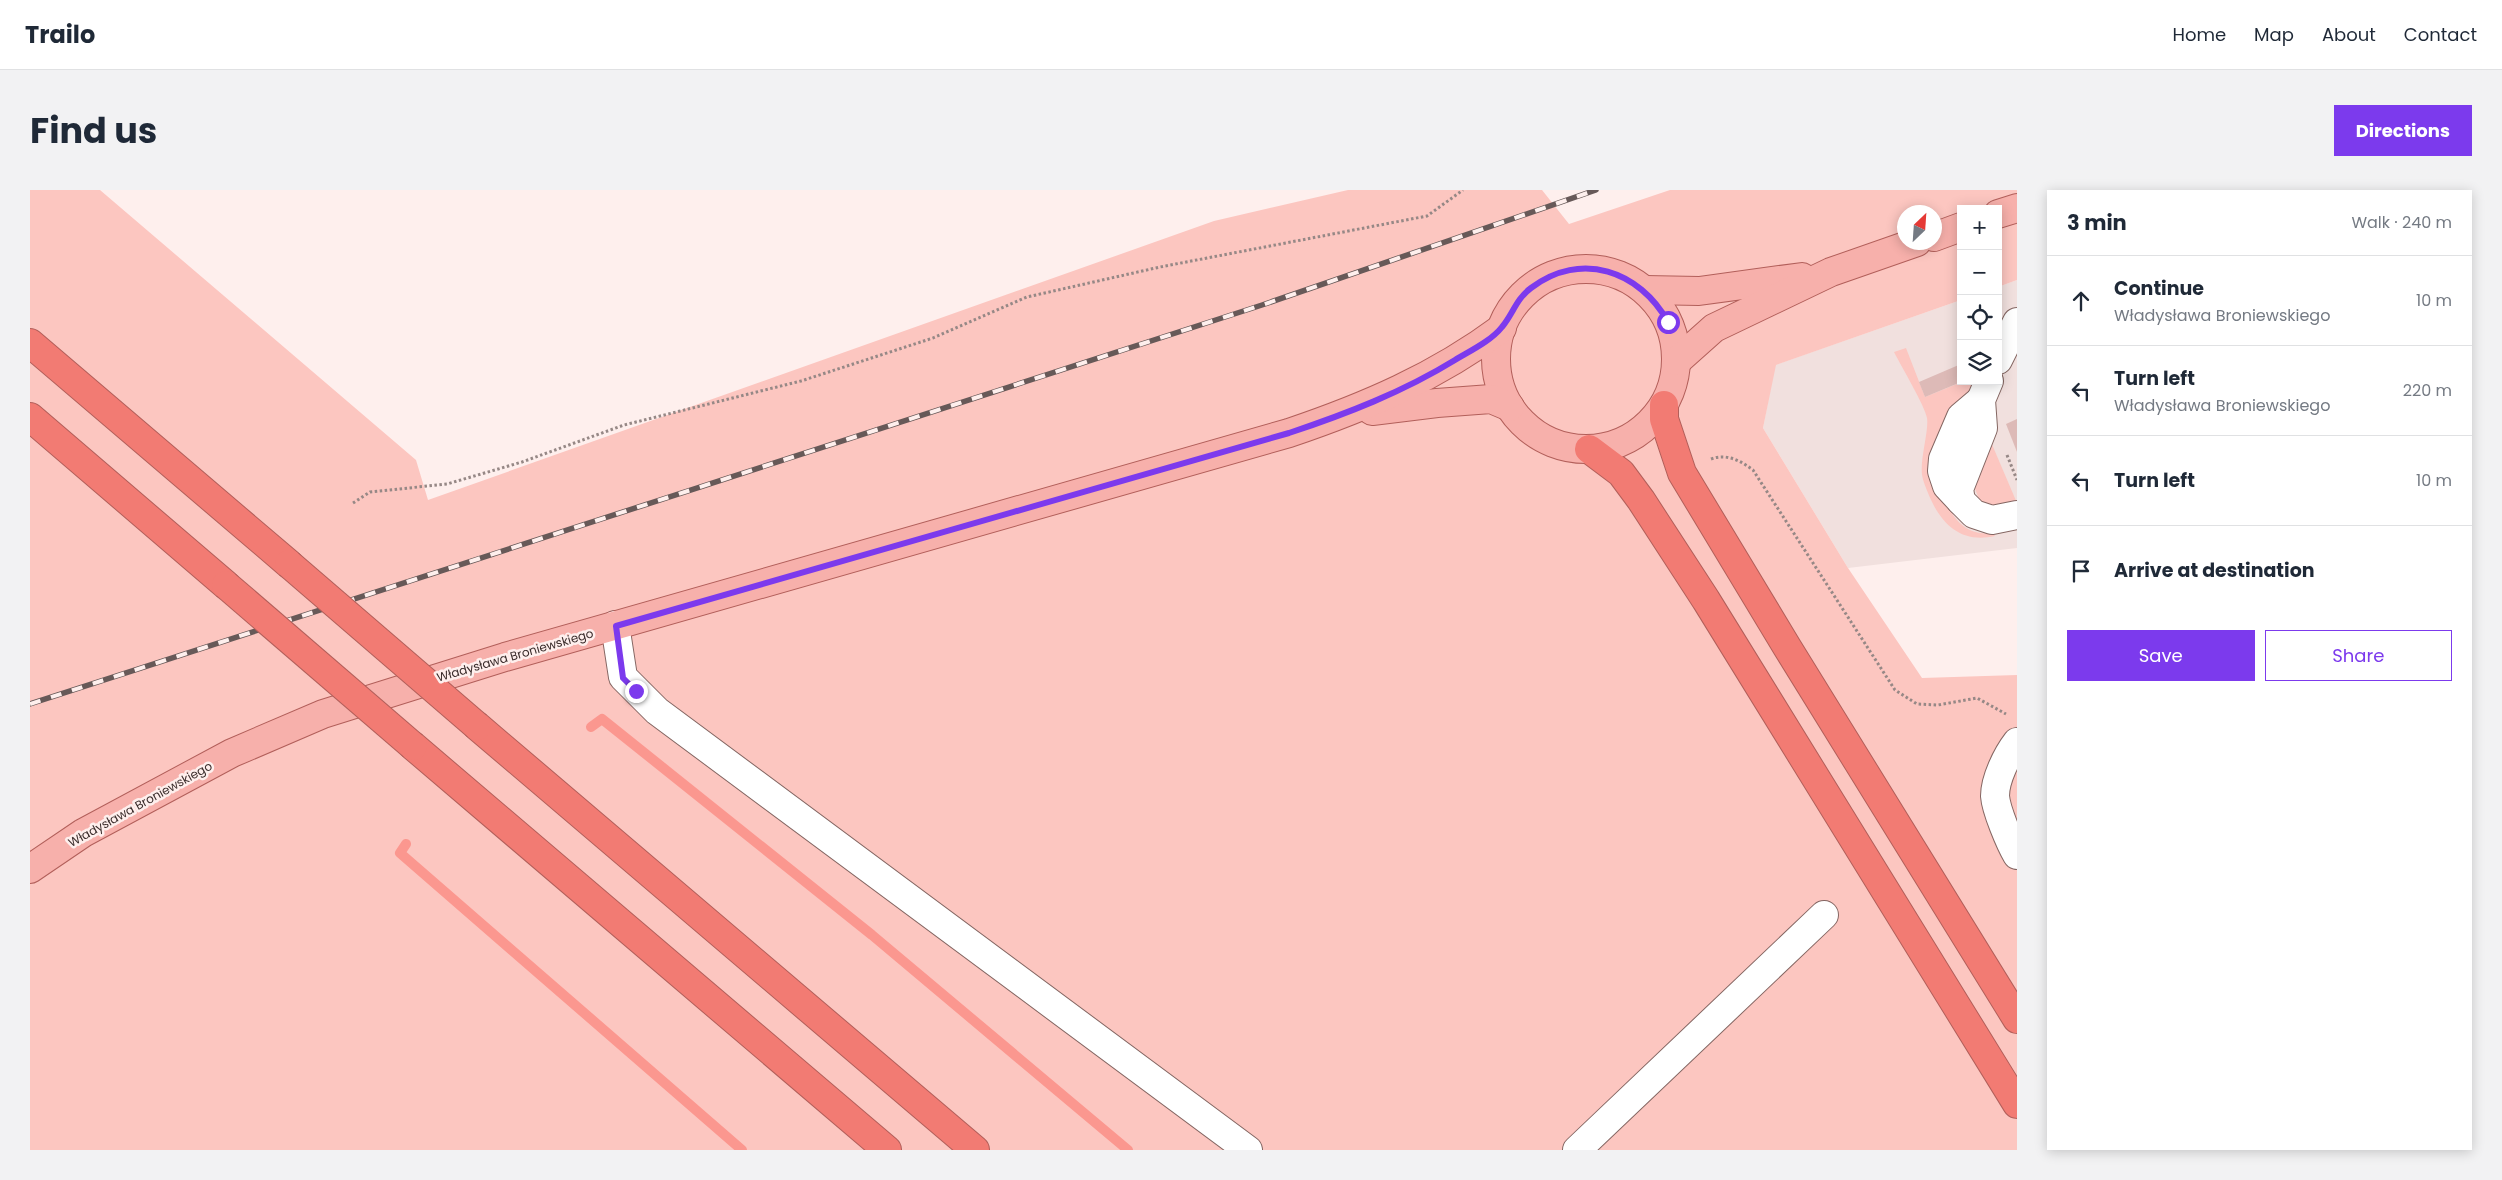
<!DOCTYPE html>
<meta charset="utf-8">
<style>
:root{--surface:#fff;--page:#f2f2f3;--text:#1f2937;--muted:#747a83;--line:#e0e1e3;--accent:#7c3aed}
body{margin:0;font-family:Poppins,sans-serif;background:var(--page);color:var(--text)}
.controls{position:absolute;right:15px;top:15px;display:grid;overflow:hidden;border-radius:0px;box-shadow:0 2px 12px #0003}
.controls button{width:45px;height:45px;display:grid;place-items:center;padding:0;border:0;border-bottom:1px solid var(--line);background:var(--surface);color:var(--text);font:25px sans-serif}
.compass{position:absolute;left:1867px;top:15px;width:45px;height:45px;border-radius:50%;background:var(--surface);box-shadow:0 2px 12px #0003;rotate:25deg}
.stop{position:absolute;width:15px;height:15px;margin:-11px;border:4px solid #7c3aed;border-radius:50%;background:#fff}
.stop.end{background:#7c3aed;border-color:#fff;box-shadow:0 1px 5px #0008}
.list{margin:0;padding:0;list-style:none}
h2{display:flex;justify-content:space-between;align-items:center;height:65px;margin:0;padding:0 20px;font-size:21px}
h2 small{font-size:16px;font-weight:400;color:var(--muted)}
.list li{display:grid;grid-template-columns:32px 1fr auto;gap:15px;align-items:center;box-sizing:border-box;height:90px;padding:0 20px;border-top:1px solid var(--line)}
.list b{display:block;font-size:19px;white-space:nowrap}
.list p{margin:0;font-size:16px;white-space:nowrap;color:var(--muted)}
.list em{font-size:16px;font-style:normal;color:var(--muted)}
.actions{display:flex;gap:10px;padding:15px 20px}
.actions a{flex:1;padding:11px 0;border:1px solid var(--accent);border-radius:0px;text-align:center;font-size:18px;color:var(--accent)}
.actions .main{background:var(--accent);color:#fff}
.icon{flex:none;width:28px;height:28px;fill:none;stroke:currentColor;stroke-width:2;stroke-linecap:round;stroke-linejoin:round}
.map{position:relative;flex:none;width:1987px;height:960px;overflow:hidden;border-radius:0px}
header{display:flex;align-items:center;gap:30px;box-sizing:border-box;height:70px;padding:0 25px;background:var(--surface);border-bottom:1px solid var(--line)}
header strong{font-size:24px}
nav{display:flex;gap:28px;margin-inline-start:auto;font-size:18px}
.intro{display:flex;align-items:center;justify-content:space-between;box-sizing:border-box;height:120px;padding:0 30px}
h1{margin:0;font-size:35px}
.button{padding:12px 22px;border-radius:0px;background:var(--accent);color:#fff;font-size:18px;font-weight:700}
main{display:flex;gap:30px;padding:0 30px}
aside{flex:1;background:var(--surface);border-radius:0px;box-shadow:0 2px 12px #0003}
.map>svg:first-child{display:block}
.built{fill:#f1e0de}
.green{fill:#fcc6c0;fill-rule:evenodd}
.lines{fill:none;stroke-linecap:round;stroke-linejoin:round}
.stream{stroke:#fb978f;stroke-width:10}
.building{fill:#ddbab7}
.minor-casing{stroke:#846662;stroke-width:30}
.major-casing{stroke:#b25f5a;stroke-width:30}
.highway-casing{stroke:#b25f5a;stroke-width:30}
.path{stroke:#968886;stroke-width:3;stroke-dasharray:2.5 2.5;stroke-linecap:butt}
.minor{stroke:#fff;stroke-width:28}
.major{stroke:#f7b0ab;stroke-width:28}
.highway{stroke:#f27b73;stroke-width:28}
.rail-casing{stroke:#675958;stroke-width:5.5}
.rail{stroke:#feefed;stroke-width:4;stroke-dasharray:11;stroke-linecap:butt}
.highway-bridge-casing{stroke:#b25f5a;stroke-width:30;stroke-linecap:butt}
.highway-bridge{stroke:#f27b73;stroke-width:28}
.route{stroke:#7c3aed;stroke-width:6}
.labels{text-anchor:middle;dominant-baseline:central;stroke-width:5;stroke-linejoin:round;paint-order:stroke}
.street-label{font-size:12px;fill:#3a2c2b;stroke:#feefed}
</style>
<header>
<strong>Trailo</strong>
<nav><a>Home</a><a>Map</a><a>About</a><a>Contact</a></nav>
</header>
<div class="intro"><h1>Find us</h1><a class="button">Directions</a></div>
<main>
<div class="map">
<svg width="1987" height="960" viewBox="0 0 1987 960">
<rect width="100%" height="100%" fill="#feefed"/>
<path class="built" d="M1987,90V358L1818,378L1733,238L1745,175L1931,110V191H1968V97Z"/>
<g class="green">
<path d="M0,0H70L386,270L398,310L1184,31L1318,0H1512L1539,34L1640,0H1987V90L1968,97V19H1931V110L1746,175L1733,238L1818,378L1892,488L1987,485V960H0ZM1874,22H1904V52H1874Z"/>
<path d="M1876,158L1895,207L1934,191H1951L1908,295C1919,321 1930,347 1963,343L1965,346C1930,354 1910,333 1898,303C1896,298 1893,291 1892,285C1890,268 1899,241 1897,228C1895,216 1871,176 1864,162Z"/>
<path d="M1958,245L1987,313L1964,317L1950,312L1944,296Z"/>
</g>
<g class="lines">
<g class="stream">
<path d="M561,537L572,529L842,745L1098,960"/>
<path d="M376,654L370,663L712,960"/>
</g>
</g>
<g class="building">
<path d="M1931,174V192L1895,207L1889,192Z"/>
<path d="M1987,229V262L1976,234Z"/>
</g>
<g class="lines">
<defs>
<g id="minor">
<path d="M1968,170L1987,132"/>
<path d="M1959,191L1951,210L1953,238L1929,299L1931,311L1944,324L1962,330L1987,325"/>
<path d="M1931,311L1917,296L1912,281L1913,269L1931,227L1951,210"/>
<path d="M585,435L593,487L627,521L1218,960"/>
<path d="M1987,552C1977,565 1965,589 1965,606C1966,620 1980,653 1987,665"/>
<path d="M1547,960L1794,725"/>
</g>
<g id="major">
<path d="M1968,24L1987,18"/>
<path d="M1904,47L1931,37"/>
<circle cx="1556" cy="169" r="90"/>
<path d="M1615,100L1669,101L1772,87"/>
<path d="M1647,171L1684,138L1801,82L1887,52"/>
<path d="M1342,221L1407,213L1461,209L1480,217"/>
<path d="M0,679L53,643L202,563L293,524L475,467L1259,243C1336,217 1406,187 1472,138"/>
</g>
<g id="highway">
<path d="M0,153L259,374"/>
<path d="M1634,215V229L1652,283L1757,457L1987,829"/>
<path d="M0,227L196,395"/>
<path d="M1559,259L1591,283L1611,310L1676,410L1987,914"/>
<path d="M447,536L945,960"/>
<path d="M383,556L857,960"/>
</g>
</defs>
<use href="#minor" class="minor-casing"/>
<use href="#major" class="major-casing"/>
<use href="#highway" class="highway-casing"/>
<g class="path">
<path d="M1977,265L1987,290"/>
<path d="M1681,269C1697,263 1711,271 1723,280L1865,500L1887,514L1908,515L1947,508L1976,524"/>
<path d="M323,313L340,302L417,294L492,272L594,235L771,191L903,148L997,107L1130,77L1397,26L1433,0"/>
</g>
<use href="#minor" class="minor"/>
<use href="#major" class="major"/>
<use href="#highway" class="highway"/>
<defs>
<path id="rail" d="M0,514L1232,115L1566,0"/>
</defs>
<use href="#rail" class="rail-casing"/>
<use href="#rail" class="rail"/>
<defs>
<g id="highway-bridge">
<path d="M259,374L447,536"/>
<path d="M196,395L383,556"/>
</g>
</defs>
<use href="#highway-bridge" class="highway-bridge-casing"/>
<use href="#highway-bridge" class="highway-bridge"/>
</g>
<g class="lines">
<path class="route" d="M606,501L593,488L586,436L1259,243C1316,224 1373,202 1425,170C1440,161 1461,151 1472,137C1483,124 1486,109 1501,98C1551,60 1610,81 1638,132"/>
</g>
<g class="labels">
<g class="street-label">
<text transform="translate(485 465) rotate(-16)">Władysława Broniewskiego</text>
<text transform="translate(110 614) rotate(-29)">Władysława Broniewskiego</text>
</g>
</g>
</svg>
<div class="controls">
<button>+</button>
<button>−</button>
<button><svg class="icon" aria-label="locate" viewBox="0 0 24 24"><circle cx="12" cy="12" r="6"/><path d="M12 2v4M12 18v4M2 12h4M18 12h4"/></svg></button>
<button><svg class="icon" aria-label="layers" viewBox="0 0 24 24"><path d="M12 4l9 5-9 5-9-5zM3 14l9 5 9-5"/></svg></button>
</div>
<svg class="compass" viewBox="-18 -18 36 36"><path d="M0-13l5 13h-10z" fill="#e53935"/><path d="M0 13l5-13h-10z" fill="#747a83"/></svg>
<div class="stop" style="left:1638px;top:132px"></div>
<div class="stop end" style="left:606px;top:501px"></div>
</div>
<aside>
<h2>3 min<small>Walk · 240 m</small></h2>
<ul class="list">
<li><svg class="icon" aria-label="ahead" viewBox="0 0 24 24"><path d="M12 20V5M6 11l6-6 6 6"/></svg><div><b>Continue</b><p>Władysława Broniewskiego</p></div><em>10 m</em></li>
<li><svg class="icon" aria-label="left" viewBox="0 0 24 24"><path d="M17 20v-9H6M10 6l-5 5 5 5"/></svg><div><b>Turn left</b><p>Władysława Broniewskiego</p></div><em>220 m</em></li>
<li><svg class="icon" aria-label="left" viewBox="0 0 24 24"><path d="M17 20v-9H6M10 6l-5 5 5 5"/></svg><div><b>Turn left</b></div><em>10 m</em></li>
<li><svg class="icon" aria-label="arrive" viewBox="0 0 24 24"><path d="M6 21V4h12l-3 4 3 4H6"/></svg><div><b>Arrive at destination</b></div></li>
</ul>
<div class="actions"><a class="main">Save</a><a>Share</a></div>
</aside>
</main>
